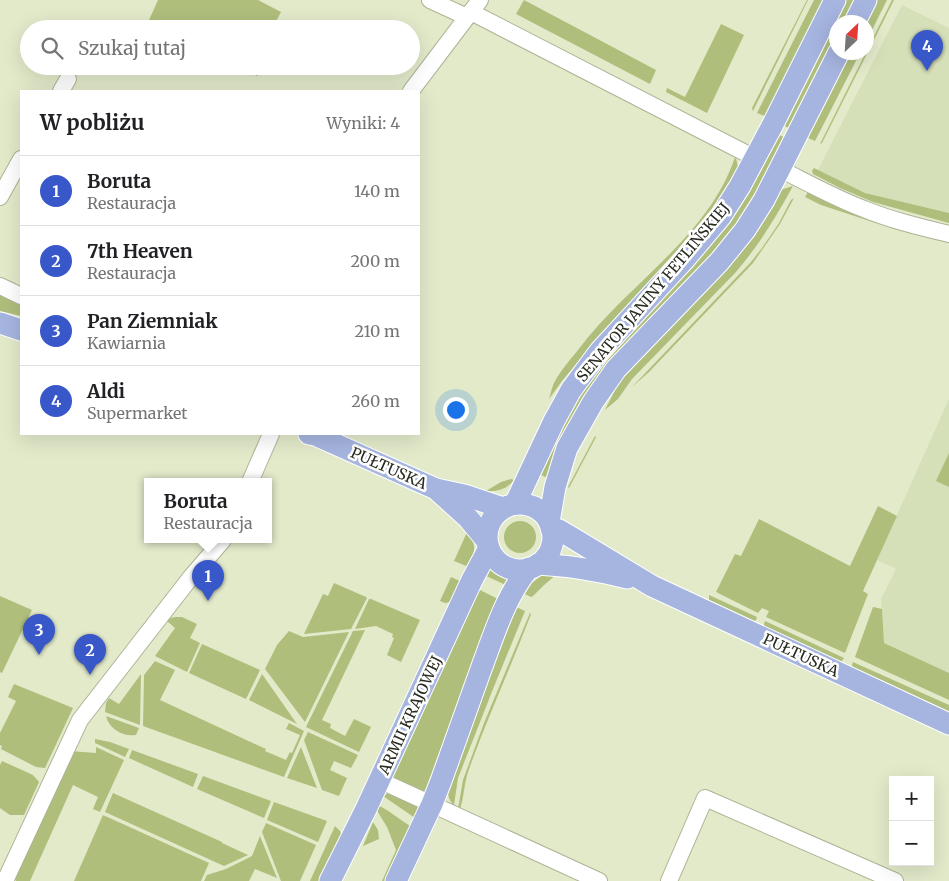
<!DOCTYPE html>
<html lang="pl">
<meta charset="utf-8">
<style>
:root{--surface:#fff;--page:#f6f6f6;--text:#202124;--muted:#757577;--line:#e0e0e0;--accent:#3857c8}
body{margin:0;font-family:Merriweather,serif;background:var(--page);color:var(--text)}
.controls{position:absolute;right:15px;bottom:15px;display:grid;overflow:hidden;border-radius:0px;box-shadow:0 5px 20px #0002}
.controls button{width:45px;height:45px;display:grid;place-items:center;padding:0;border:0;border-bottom:1px solid var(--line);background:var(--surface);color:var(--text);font:25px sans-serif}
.compass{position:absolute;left:829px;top:15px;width:45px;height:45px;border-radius:50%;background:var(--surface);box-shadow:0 5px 20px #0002;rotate:25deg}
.you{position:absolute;left:455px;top:409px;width:18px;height:18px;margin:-12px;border:4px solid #fff;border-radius:50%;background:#1a73e8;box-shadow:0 0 0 8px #1a73e833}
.badge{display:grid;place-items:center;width:32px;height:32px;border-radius:50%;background:var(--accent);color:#fff;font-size:16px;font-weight:700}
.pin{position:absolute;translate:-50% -41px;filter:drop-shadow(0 1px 2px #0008)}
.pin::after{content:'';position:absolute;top:26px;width:18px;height:15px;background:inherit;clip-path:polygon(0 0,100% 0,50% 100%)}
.popup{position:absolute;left:144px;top:478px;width:128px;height:65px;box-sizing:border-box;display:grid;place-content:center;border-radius:0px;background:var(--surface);filter:drop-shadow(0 1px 4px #0005);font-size:16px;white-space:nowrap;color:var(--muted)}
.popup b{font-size:19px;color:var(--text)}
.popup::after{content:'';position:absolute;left:50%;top:100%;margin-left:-10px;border:10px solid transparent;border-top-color:var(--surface)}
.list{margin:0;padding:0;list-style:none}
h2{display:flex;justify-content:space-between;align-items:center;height:65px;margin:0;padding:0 20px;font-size:21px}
h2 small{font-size:16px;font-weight:400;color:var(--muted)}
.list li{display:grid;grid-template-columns:32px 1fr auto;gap:15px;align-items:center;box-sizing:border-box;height:70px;padding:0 20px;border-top:1px solid var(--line)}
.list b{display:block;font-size:19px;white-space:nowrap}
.list p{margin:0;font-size:16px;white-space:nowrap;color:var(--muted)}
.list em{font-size:16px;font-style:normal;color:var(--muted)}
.icon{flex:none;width:28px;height:28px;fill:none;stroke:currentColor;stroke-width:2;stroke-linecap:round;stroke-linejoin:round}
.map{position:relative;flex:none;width:949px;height:881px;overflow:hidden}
.search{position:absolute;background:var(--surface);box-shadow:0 5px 20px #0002;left:20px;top:20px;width:400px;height:55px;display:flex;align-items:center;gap:12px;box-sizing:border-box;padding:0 18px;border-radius:28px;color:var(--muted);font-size:19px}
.panel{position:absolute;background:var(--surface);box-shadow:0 5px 20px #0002;left:20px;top:90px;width:400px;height:345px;border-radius:0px}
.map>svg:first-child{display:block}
.built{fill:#d5dfb8}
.green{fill:#afbe7b}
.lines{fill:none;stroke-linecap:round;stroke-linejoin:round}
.minor-casing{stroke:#acb496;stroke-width:18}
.major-casing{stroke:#fff;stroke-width:23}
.minor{stroke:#fff;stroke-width:16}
.major{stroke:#a6b5e0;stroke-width:21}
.labels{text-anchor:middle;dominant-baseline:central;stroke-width:5;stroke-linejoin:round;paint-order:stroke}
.street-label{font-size:15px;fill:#292c20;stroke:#fff}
</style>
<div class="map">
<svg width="949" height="881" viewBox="0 0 949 881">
<rect width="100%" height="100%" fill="#e2eaca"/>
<g class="built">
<path d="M902,5L949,28V213L865,193L818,170Z"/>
<path d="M949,399V673L884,643L881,599L896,569L877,560Z"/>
</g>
<g class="green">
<path d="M158,0H258L281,12L272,29H166L149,20Z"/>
<path d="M524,0L656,70L650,84L516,14Z"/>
<path d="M807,0H808L753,111L752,108Z"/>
<path d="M814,0H826L767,117L757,113Z"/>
<path d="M845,0H856L845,22H836V40L791,129L782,125Z"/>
<path d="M875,0H887L867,40L866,22Z"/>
<path d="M892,0H894L822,143L820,144Z"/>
<path d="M721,24L744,35L707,113L666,92L667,88L685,97Z"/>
<path d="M848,53H860L815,141L806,137Z"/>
<path d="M238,66H265L257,76Z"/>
<path d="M777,134L786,138L739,225L678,294L548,478L539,474L580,391Z"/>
<path d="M735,157C740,168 738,172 734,183L685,247L603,332L562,381L549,399C551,393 552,386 555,381C561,370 570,360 578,350C627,284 708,238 735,157Z"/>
<path d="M814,168L865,193L949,213V223L873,202L840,188L813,174L812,171Z"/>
<path d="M793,186C776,217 759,245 736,272L632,379L618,399L605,410L622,376L780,190Z"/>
<path d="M808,192L844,210L867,219L949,242V243L894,229L821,205L805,197Z"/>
<path d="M794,198L780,224L753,263L733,284L649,372L632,387L751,262L762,248L779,223L791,200Z"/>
<path d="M0,293L21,303V316L0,311Z"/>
<path d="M595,436L596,437L569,488L568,487Z"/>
<path d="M949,453V487L936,481Z"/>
<path d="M511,479L514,480C507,489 497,492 486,491L501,482Z"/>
<path d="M878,506L897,516L863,591L868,594L845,653L766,617L769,611L762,608L758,613L716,592L735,554L741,556L759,519L850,566Z"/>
<circle cx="520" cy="537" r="16"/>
<path d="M468,530C477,547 475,550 469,567L454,561Z"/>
<path d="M491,564C498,570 505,574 514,576L508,586L484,575Z"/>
<path d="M558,573L543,586L533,596L531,597L525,594L532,583L542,575Z"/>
<path d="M451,577L462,582L451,602L445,603L440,601Z"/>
<path d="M334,583L366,597L367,598L351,629L304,634L323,594L328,596Z"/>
<path d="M478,589L500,600L428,789L424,791L394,778V773Z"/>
<path d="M709,595L757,617L756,620L752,622L709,601Z"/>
<path d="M0,596L32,610L2,673L0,672Z"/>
<path d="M369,599H371L420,620L401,662L387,655L394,638L392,637L393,634L376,626L355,629Z"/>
<path d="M516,607L525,611L493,689L458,778L454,805C449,801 448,796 448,790L502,637Z"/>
<path d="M873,607L882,609L884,643L949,673V700L855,657Z"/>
<path d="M530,613L531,614C511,667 487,718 468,772C464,784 464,797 460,809H458L463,780L484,723Z"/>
<path d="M175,617H182L197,624L190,638L200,643L187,672L155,656L175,628L167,621L171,618Z"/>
<path d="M765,621L844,658L842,661L839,662L765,628L764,624Z"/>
<path d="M365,630L322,720L331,724L330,728L345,736L354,719L371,727L359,752L306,727L353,631Z"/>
<path d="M289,631L303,637L349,632L305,722L265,669L277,645Z"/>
<path d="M202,644L260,670L246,699L189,673Z"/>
<path d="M155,661L175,670L160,700L266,749L265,751L286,760L290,752L292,753L300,735L286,729L289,723L304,731L284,777L143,726L144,675Z"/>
<path d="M853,662L949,705V712L853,668L852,665Z"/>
<path d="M141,674L140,725L105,712L106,703L109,698L119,704Z"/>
<path d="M262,674L297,724L249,700Z"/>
<path d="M14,684L73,708L45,768L36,767L1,749L2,746L0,745V733L16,701L8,697Z"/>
<path d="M106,716L139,728L136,735C123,737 109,729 106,716Z"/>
<path d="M308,732L358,755L351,768L334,761L330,770L347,778L339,796L322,790L304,740Z"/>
<path d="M95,739L110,742L129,749L125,757L95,743Z"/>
<path d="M96,747L124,760L100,812L93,809L98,797L73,785L30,881H16L14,875L70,751L96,753Z"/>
<path d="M301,747L317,788L287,778Z"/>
<path d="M132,750L198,774L193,787L129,758Z"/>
<path d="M2,761L33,775L39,782L24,815H10L0,808V765Z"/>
<path d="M203,776L271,801L264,818L197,789Z"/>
<path d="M113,793L222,842V843L248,855L224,866L105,812Z"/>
<path d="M389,793L417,807L418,812L415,818L383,796Z"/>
<path d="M274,802L327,821L318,842L267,820Z"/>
<path d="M378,805C390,811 400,820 412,827L386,881H382L396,850L387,827L376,809Z"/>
<path d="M103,815L209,863L201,881H74Z"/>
<path d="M373,822L378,830L379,839L363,846Z"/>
<path d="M266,823L316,845L300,881H281L262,832Z"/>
<path d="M335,826L340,831L342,836L323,881H310Z"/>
<path d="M260,836L277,878L255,869L249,881H204L207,875L226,869L252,856Z"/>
</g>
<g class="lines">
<defs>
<g id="minor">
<path d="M430,0L467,17"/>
<path d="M471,12L755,158"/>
<path d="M61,91L68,79"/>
<path d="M411,91L480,0"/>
<path d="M780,169C808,183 835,198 864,209C891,220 920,227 949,234"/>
<path d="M0,197L21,159"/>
<path d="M0,286L21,296"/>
<path d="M250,482L271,434"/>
<path d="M379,780L599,881"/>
<path d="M5,881L80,720L191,577L223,540"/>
<path d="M669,881L705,798L895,881"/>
</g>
<g id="major">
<path d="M855,22L866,0"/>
<path d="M0,323L21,330"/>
<path d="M309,434L315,435L436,489L464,495L503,508"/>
<path d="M436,489L468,518L487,541"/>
<path d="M515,504L554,421L571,390L600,351L684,260L721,216L740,186L772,126L835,0"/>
<circle cx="520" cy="537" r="33"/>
<path d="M549,522L555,487L567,448L593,402L616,369L719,262L745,230L764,200L839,52"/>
<path d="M551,528L559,530L571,537L652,586L949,724"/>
<path d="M538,564C569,566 598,570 627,578"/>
<path d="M330,881L366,809L472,580L489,548"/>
<path d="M396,881L432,804L441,781C454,745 467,709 480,672C492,640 506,594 529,568"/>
</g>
</defs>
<use href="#minor" class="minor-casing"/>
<use href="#major" class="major-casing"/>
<use href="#minor" class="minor"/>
<use href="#major" class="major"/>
</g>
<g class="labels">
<g class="street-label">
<text transform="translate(653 292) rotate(-50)">SENATOR JANINY FETLIŃSKIEJ</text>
<text transform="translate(389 468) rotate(24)">PUŁTUSKA</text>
<text transform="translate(801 655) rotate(25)">PUŁTUSKA</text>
<text transform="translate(410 715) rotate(-65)">ARMII KRAJOWEJ</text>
</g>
</g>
</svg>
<div class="controls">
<button>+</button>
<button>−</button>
</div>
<svg class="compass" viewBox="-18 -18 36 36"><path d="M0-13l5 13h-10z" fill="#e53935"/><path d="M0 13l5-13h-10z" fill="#757577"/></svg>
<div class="you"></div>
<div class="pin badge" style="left:208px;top:601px">1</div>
<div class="popup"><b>Boruta</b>Restauracja</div>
<div class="pin badge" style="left:90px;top:675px">2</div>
<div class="pin badge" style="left:39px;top:655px">3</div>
<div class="pin badge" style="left:927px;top:71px">4</div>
<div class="search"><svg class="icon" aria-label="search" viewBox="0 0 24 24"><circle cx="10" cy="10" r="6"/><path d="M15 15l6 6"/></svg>Szukaj tutaj</div>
<section class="panel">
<h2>W pobliżu<small>Wyniki: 4</small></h2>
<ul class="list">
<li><span class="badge">1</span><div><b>Boruta</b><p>Restauracja</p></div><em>140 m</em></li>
<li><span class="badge">2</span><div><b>7th Heaven</b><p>Restauracja</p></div><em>200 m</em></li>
<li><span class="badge">3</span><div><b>Pan Ziemniak</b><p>Kawiarnia</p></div><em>210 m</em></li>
<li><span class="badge">4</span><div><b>Aldi</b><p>Supermarket</p></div><em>260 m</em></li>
</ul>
</section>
</div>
